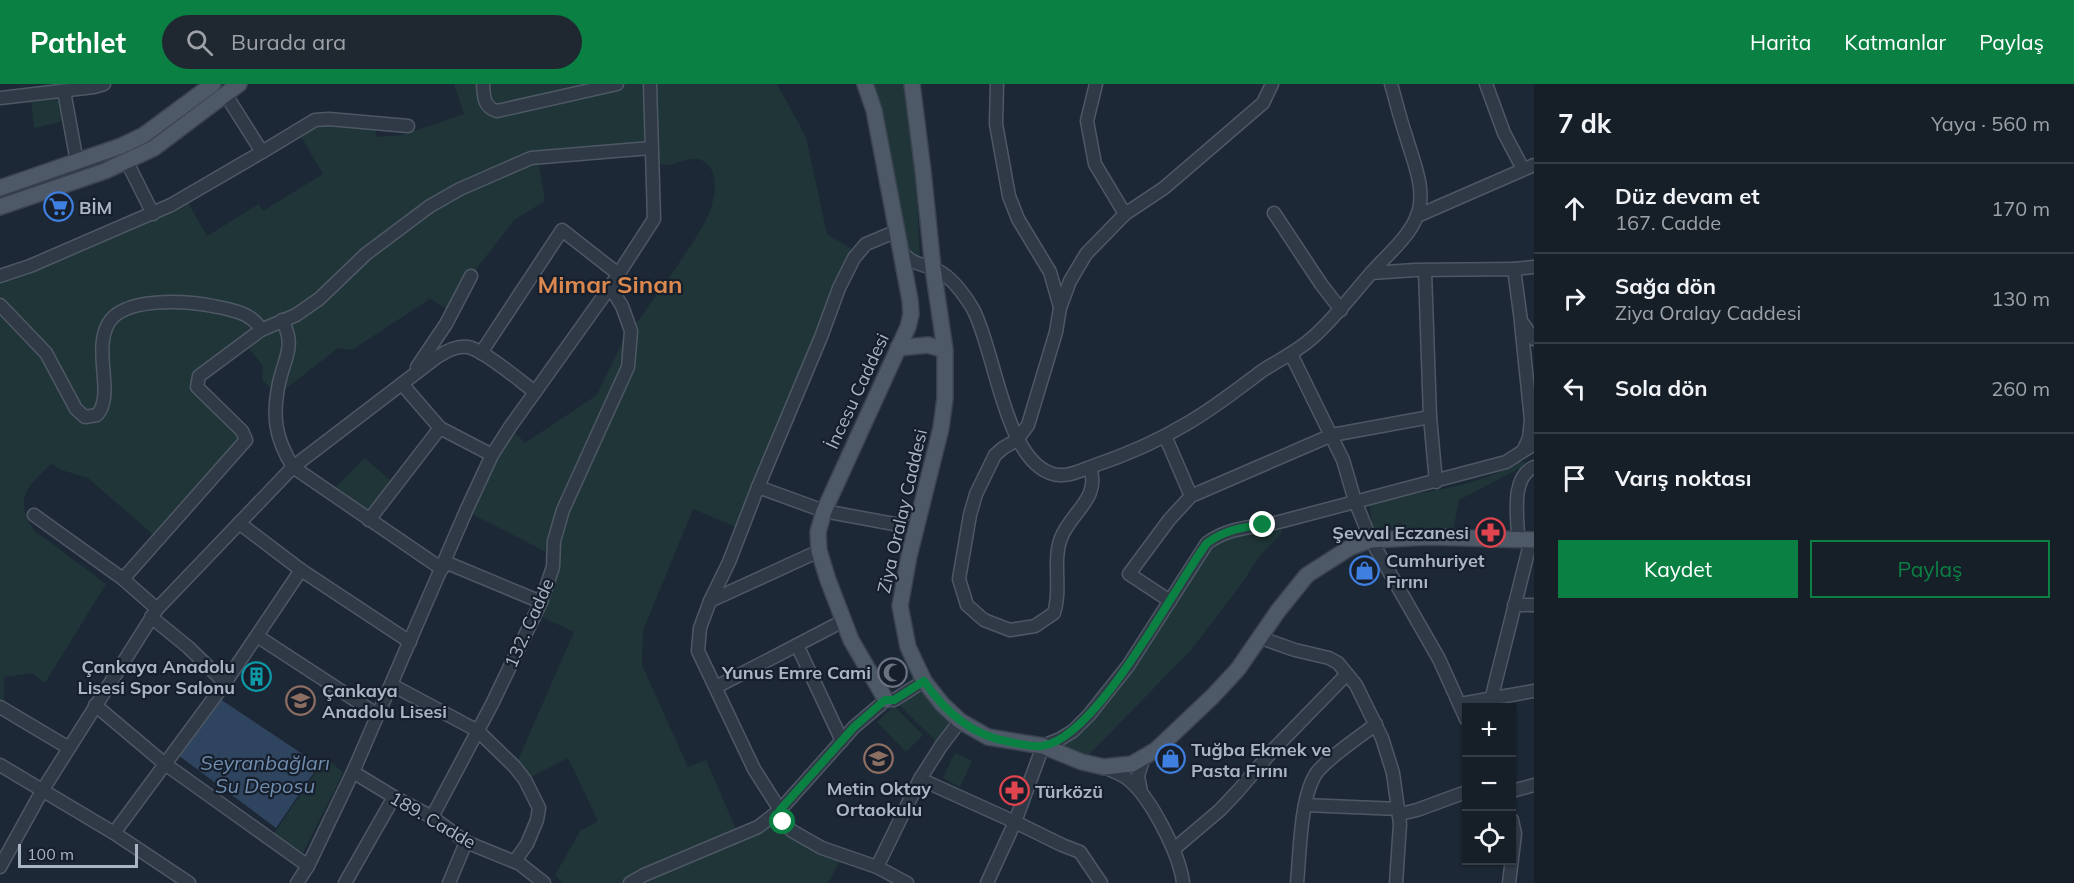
<!DOCTYPE html>
<html lang="tr">
<meta charset="utf-8">
<style>
:root{--surface:#161e28;--page:#1f2730;--text:#f1f3f6;--muted:#9ea2a8;--line:#353c45;--accent:#0b8043}
body{margin:0;font-family:Mulish,sans-serif;background:var(--page);color:var(--text)}
.controls{position:absolute;right:18px;bottom:18px;display:grid;overflow:hidden;border-radius:0px;box-shadow:0 2px 4px #0004}
.controls button{width:54px;height:54px;display:grid;place-items:center;padding:0;border:0;border-bottom:2px solid var(--line);background:var(--surface);color:var(--text);font:30px sans-serif}
.scale{position:absolute;left:18px;bottom:15px;width:120px;box-sizing:border-box;padding-left:6px;border:3px solid #aab5c4;border-top:0;font-size:16px;line-height:21px;white-space:nowrap;color:#aab5c4;-webkit-text-stroke:4px #161f2b;paint-order:stroke}
.stop{position:absolute;width:18px;height:18px;margin:-14px;border:4px solid #0b8043;border-radius:50%;background:#fff}
.stop.end{background:#0b8043;border-color:#fff;box-shadow:0 2px 6px #0008}
.list{margin:0;padding:0;list-style:none}
h2{display:flex;justify-content:space-between;align-items:center;height:78px;margin:0;padding:0 24px;font-size:26px}
h2 small{font-size:20px;font-weight:400;color:var(--muted)}
.list li{display:grid;grid-template-columns:39px 1fr auto;gap:18px;align-items:center;box-sizing:border-box;height:90px;padding:0 24px;border-top:2px solid var(--line)}
.list b{display:block;font-size:22px;white-space:nowrap}
.list p{margin:0;font-size:20px;white-space:nowrap;color:var(--muted)}
.list em{font-size:20px;font-style:normal;color:var(--muted)}
.actions{display:flex;gap:12px;padding:18px 24px}
.actions a{flex:1;padding:14px 0;border:2px solid var(--accent);border-radius:0px;text-align:center;font-size:21px;color:var(--accent)}
.actions .main{background:var(--accent);color:#fff}
.icon{flex:none;width:33px;height:33px;fill:none;stroke:currentColor;stroke-width:2;stroke-linecap:round;stroke-linejoin:round}
.map{position:relative;flex:none;width:1534px;height:799px;overflow:hidden}
header{display:flex;align-items:center;gap:36px;box-sizing:border-box;height:84px;padding:0 30px;background:var(--accent);color:#fff}
header strong{font-size:28px}
nav{display:flex;gap:33px;margin-inline-start:auto;font-size:21px}
.search{width:420px;height:54px;background:var(--page);display:flex;align-items:center;gap:15px;box-sizing:border-box;padding:0 21px;border-radius:33px;color:var(--muted);font-size:22px}
main{display:flex}
aside{flex:1;background:var(--surface)}
.map>svg:first-child{display:block}
.green{fill:#1f3537}
.water{fill:#2f445f}
.lines{fill:none;stroke-linecap:round;stroke-linejoin:round}
.minor-casing{stroke:#4e5865;stroke-width:15}
.major-casing{stroke:#3a4350;stroke-width:18}
.minor{stroke:#303a46;stroke-width:12}
.major{stroke:#4e5967;stroke-width:15}
.route{stroke:#0b8043;stroke-width:8}
.labels{text-anchor:middle;dominant-baseline:central;stroke-width:4.5;stroke-linejoin:round;paint-order:stroke}
.poi-label{font-size:18px;font-weight:bold;fill:#aab5c4;stroke:#161f2b;text-anchor:start}
.street-label{font-size:18px;fill:#aab5c4;stroke:#161f2b}
.water-label{font-size:20px;font-style:italic;fill:#708daf;stroke:#161f2b}
.district-label{font-size:24px;font-weight:bold;fill:#da884f;stroke:#161f2b}
</style>
<header>
<strong>Pathlet</strong>
<div class="search"><svg class="icon" aria-label="search" viewBox="0 0 24 24"><circle cx="10" cy="10" r="6"/><path d="M15 15l6 6"/></svg>Burada ara</div>
<nav><a>Harita</a><a>Katmanlar</a><a>Paylaş</a></nav>
</header>
<main>
<div class="map">
<svg width="1534" height="799" viewBox="0 0 1534 799">
<rect width="100%" height="100%" fill="#1d2836"/>
<g class="green">
<path d="M454,0H777L806,53L827,150L858,169L741,445L693,425L643,547L642,581L688,683L706,676L739,752L780,726L783,738L843,772L828,799H648L644,791L630,799H562L555,791L580,747L598,737L568,674L525,696L515,683L574,548L535,530L554,472L466,427L510,343L525,359L597,311L630,242L639,236C661,203 687,171 706,136C714,121 722,87 703,77C692,71 677,80 667,81C662,81 657,80 653,80L651,64L538,74L545,117L514,136L471,192L452,228L430,215L352,266L338,264L278,311L262,296L263,282L244,258L197,295L246,353L159,456L88,394L61,386L51,380C28,403 12,414 35,447L106,500L45,599L32,589L4,593V626L0,623V192L185,113L207,152L259,120L263,127L323,90L299,49L325,31L375,34L376,53L403,51L464,30Z"/>
<path d="M871,0H903C915,57 917,116 920,174L916,175L902,159Z"/>
<path d="M57,14L65,37L34,44L31,16Z"/>
<path d="M365,374L390,396V398L369,429L334,405Z"/>
<path d="M1519,378H1526L1520,384L1459,416L1453,446L1373,445L1369,420L1372,417C1422,408 1475,404 1519,378Z"/>
<path d="M1279,438L1282,449L1260,472L1240,502L1191,566L1082,678L1043,662L1089,631L1207,459Z"/>
<path d="M924,597L960,637L941,662L894,616Z"/>
<path d="M894,622L923,651L906,668L877,638Z"/>
<path d="M955,669L972,677L960,703L943,694Z"/>
<path d="M326,673L343,689L303,769L273,751Z"/>
</g>
<path class="water" d="M220,615L319,681L276,744L178,671Z"/>
<g class="lines">
<defs>
<g id="minor">
<path d="M483,0C484,12 483,23 497,27L617,0"/>
<path d="M997,0L996,40L1009,112L1018,135L1050,188L1060,223"/>
<path d="M1096,0L1087,37L1095,80L1125,130"/>
<path d="M1486,0L1504,49L1523,85"/>
<path d="M64,7L77,78"/>
<path d="M0,14L94,3L104,0"/>
<path d="M262,68L315,36L329,35L408,42"/>
<path d="M127,78L153,130"/>
<path d="M1274,129L1321,200L1341,226"/>
<path d="M1417,132L1534,81"/>
<path d="M901,168C914,180 917,179 932,184C950,190 964,210 973,225C995,266 1004,372 1050,389C1065,395 1079,387 1093,382C1126,371 1158,357 1188,339C1214,324 1238,305 1262,287C1279,276 1296,268 1311,255C1334,235 1352,211 1372,188C1387,171 1409,153 1417,132C1427,106 1413,77 1406,52C1400,35 1396,17 1391,0"/>
<path d="M1514,185L1534,183"/>
<path d="M1425,187L1430,333L1436,398"/>
<path d="M1371,189L1415,186L1514,185L1521,237L1534,255"/>
<path d="M0,192L30,182L171,121L262,68L226,11"/>
<path d="M0,221L46,269L76,325L85,333L97,331C108,319 104,297 103,282C102,268 101,253 108,240C123,212 187,217 213,222C230,225 253,229 261,246"/>
<path d="M282,236C296,262 285,272 279,299C272,332 275,354 293,383L442,485"/>
<path d="M1521,239L1531,336L1529,354L1524,365"/>
<path d="M481,269L562,146L617,189"/>
<path d="M1291,270L1343,376L1355,417L1371,456L1439,575L1466,635"/>
<path d="M417,283L446,240L471,192"/>
<path d="M402,300L440,344L492,371"/>
<path d="M1165,352L1191,412"/>
<path d="M1090,384C1101,414 1071,428 1061,454C1052,477 1062,505 1054,529L1035,542L1010,546L984,536L967,521L959,495L970,431L976,410L995,371L1003,364L1017,356L1028,341L1056,248L1060,224L1070,197L1086,170L1125,130L1164,104L1263,19L1272,0"/>
<path d="M758,403L824,427L916,444"/>
<path d="M34,431L123,495L157,525"/>
<path d="M369,436L440,344"/>
<path d="M239,439L301,486L410,558"/>
<path d="M1518,455C1518,433 1510,394 1534,383"/>
<path d="M445,478L541,518"/>
<path d="M123,495L246,356L242,347L197,303L199,292L261,246L296,231L319,215L366,170L430,122L460,105L531,74L651,64"/>
<path d="M710,517L819,467"/>
<path d="M1170,517L1129,490L1169,436L1191,412L1332,351L1430,333"/>
<path d="M1514,521H1534"/>
<path d="M257,552L378,631"/>
<path d="M1261,554L1295,566L1329,574L1338,579L1356,601L1382,654L1393,689L1400,740L1396,799"/>
<path d="M225,599L301,486"/>
<path d="M392,601L478,647L515,683L525,696L539,724L537,736L527,760L515,777"/>
<path d="M716,603L797,561"/>
<path d="M1491,616L1531,456"/>
<path d="M1460,620L1534,607"/>
<path d="M95,621L165,680L308,782"/>
<path d="M0,623L69,664"/>
<path d="M842,657L797,561L843,537"/>
<path d="M0,681L114,749L189,799"/>
<path d="M1104,683C1112,687 1122,690 1129,696C1151,714 1180,771 1183,799"/>
<path d="M353,688L394,713L432,733L466,758L520,780L544,799"/>
<path d="M920,695L1015,738L1062,761L1080,768L1101,799"/>
<path d="M1512,707L1534,701"/>
<path d="M1141,708L1138,692L1144,673"/>
<path d="M1305,721L1399,725"/>
<path d="M1400,730L1417,726L1466,708"/>
<path d="M432,733L492,620L541,518L553,483L554,457L563,426L628,283L631,247L622,222L610,203"/>
<path d="M114,749L225,599L188,563L151,533"/>
<path d="M1174,765L1220,726L1238,707L1273,666L1347,590"/>
<path d="M0,783L42,707L157,525L293,383L437,273C446,267 457,261 468,263C484,266 520,297 535,308"/>
<path d="M877,783L822,764L792,747L783,738L780,726L754,685L698,567L700,544L710,517L729,478L758,403L821,253L839,204L854,174L866,160L897,147"/>
<path d="M297,799L308,782L353,688L466,427L492,371L510,343L610,203L654,135L650,0"/>
<path d="M345,799L394,713"/>
<path d="M449,799L466,758"/>
<path d="M630,799L644,791L758,743L780,726L854,643L886,616H894L924,597"/>
<path d="M907,799L877,783L920,695L941,662L960,637"/>
<path d="M987,799L1015,738L1043,662L1060,655L1073,647L1089,631L1128,582L1207,459C1231,442 1252,444 1279,438L1506,378L1534,360"/>
<path d="M1297,799C1300,770 1300,709 1318,687C1334,669 1357,655 1376,640"/>
<path d="M1509,799L1515,750L1512,736"/>
</g>
<g id="major">
<path d="M865,0L874,26L910,216L911,230L908,243L824,427L818,448L819,467L828,496L851,556L886,616"/>
<path d="M912,0L923,87L933,184L945,266V314L941,344L909,472L900,522L908,563L924,597L942,620L960,637L988,653L1043,662L1082,678L1104,683L1132,680L1156,666L1213,612L1238,585L1278,527L1307,491L1351,463L1371,456L1429,453L1534,456"/>
<path d="M0,104L121,62L144,51L213,0"/>
<path d="M0,123L105,87L154,64L239,0"/>
<path d="M898,264L928,261L945,266"/>
</g>
</defs>
<use href="#minor" class="minor-casing"/>
<use href="#major" class="major-casing"/>
<use href="#minor" class="minor"/>
<use href="#major" class="major"/>
</g>
<g class="lines">
<path class="route" d="M783,738L780,726L854,643L885,616H894L924,597C945,628 972,652 1010,658C1020,660 1033,663 1042,662C1097,655 1174,503 1207,459C1225,446 1242,443 1263,441"/>
</g>
<defs>
<symbol id="supermarket-ring" viewBox="-11 -11 22 22"><circle r="9.5" fill="#161f2b" stroke="#3f7fe0" stroke-width="1.5"/><path d="M-6-5.5h2.5l.6 2H6L4.5 2H-2.5L-4.4-4H-6ZM-1.5 3.2a1.3 1.3 0 1 0 .1 0ZM3 3.2a1.3 1.3 0 1 0 .1 0Z" fill="#3f7fe0"/></symbol>
<symbol id="pharmacy-ring" viewBox="-11 -11 22 22"><circle r="9.5" fill="#161f2b" stroke="#e0444e" stroke-width="1.5"/><path d="M-2-6h4v4h4v4h-4v4h-4v-4h-4v-4h4Z" fill="#e0444e"/></symbol>
<symbol id="shop-ring" viewBox="-11 -11 22 22"><circle r="9.5" fill="#161f2b" stroke="#3f7fe0" stroke-width="1.5"/><path d="M-5-2.5h2.3a2.7 3.5 0 0 1 5.4 0H5L5.5 6h-11ZM-1.5-2.5h3a1.5 2.3 0 0 0-3 0Z" fill="#3f7fe0"/></symbol>
<symbol id="mosque-ring" viewBox="-11 -11 22 22"><circle r="9.5" fill="#161f2b" stroke="#6b7280" stroke-width="1.5"/><path d="M3.5-4.9A6 6 0 1 0 3.5 4.9A5 5 0 1 1 3.5-4.9Z" fill="#6b7280"/></symbol>
<symbol id="building-ring" viewBox="-11 -11 22 22"><circle r="9.5" fill="#161f2b" stroke="#0f9aa8" stroke-width="1.5"/><path d="M-4-6H4V6H1V3H-1V6H-4ZM-2.5-4.3h1.7v1.8h-1.7ZM.8-4.3h1.7v1.8H.8ZM-2.5-1h1.7V.8h-1.7ZM.8-1h1.7V.8H.8Z" fill="#0f9aa8"/></symbol>
<symbol id="school-ring" viewBox="-11 -11 22 22"><circle r="9.5" fill="#161f2b" stroke="#8d6e63" stroke-width="1.5"/><path d="M0-5L7-2L0 1L-7-2ZM-4 1L0 2.5L4 1V4Q0 6-4 4Z" fill="#8d6e63"/></symbol>
</defs>
<g fill-rule="evenodd">
<use href="#supermarket-ring" x="42" y="106" width="33" height="33"/>
<use href="#pharmacy-ring" x="1474" y="432" width="33" height="33"/>
<use href="#shop-ring" x="1348" y="470" width="33" height="33"/>
<use href="#mosque-ring" x="876" y="572" width="33" height="33"/>
<use href="#building-ring" x="240" y="576" width="33" height="33"/>
<use href="#school-ring" x="284" y="600" width="33" height="33"/>
<use href="#school-ring" x="862" y="658" width="33" height="33"/>
<use href="#shop-ring" x="1154" y="658" width="33" height="33"/>
<use href="#pharmacy-ring" x="998" y="690" width="33" height="33"/>
</g>
<g class="labels">
<g class="poi-label">
<text x="79" y="123">BİM</text>
<text x="1469" y="448" text-anchor="end">Şevval Eczanesi</text>
<text x="1386" y="476">Cumhuriyet<tspan x="1386" dy="21">Fırını</tspan></text>
<text x="235" y="582" text-anchor="end">Çankaya Anadolu<tspan x="235" dy="21">Lisesi Spor Salonu</tspan></text>
<text x="871" y="588" text-anchor="end">Yunus Emre Cami</text>
<text x="322" y="606">Çankaya<tspan x="322" dy="21">Anadolu Lisesi</tspan></text>
<text x="1191" y="665">Tuğba Ekmek ve<tspan x="1191" dy="21">Pasta Fırını</tspan></text>
<text x="879" y="704" text-anchor="middle">Metin Oktay<tspan x="879" dy="21">Ortaokulu</tspan></text>
<text x="1035" y="707">Türközü</text>
</g>
<g class="street-label">
<text transform="translate(857 307) rotate(-65)">İncesu Caddesi</text>
<text transform="translate(902 427) rotate(-77)">Ziya Oralay Caddesi</text>
<text transform="translate(529 539) rotate(-66)">132. Cadde</text>
<text transform="translate(433 736) rotate(30)">189. Cadde</text>
</g>
<g class="water-label">
<text x="265" y="678">Seyranbağları<tspan x="265" dy="23">Su Deposu</tspan></text>
</g>
<g class="district-label">
<text x="610" y="200">Mimar Sinan</text>
</g>
</g>
</svg>
<div class="controls">
<button>+</button>
<button>−</button>
<button><svg class="icon" aria-label="locate" viewBox="0 0 24 24"><circle cx="12" cy="12" r="6"/><path d="M12 2v4M12 18v4M2 12h4M18 12h4"/></svg></button>
</div>
<div class="scale">100 m</div>
<div class="stop" style="left:783px;top:738px"></div>
<div class="stop end" style="left:1263px;top:441px"></div>
</div>
<aside>
<h2>7 dk<small>Yaya · 560 m</small></h2>
<ul class="list">
<li><svg class="icon" aria-label="ahead" viewBox="0 0 24 24"><path d="M12 20V5M6 11l6-6 6 6"/></svg><div><b>Düz devam et</b><p>167. Cadde</p></div><em>170 m</em></li>
<li><svg class="icon" aria-label="right" viewBox="0 0 24 24"><path d="M7 20v-9h11M14 6l5 5-5 5"/></svg><div><b>Sağa dön</b><p>Ziya Oralay Caddesi</p></div><em>130 m</em></li>
<li><svg class="icon" aria-label="left" viewBox="0 0 24 24"><path d="M17 20v-9H6M10 6l-5 5 5 5"/></svg><div><b>Sola dön</b></div><em>260 m</em></li>
<li><svg class="icon" aria-label="arrive" viewBox="0 0 24 24"><path d="M6 21V4h12l-3 4 3 4H6"/></svg><div><b>Varış noktası</b></div></li>
</ul>
<div class="actions"><a class="main">Kaydet</a><a>Paylaş</a></div>
</aside>
</main>
